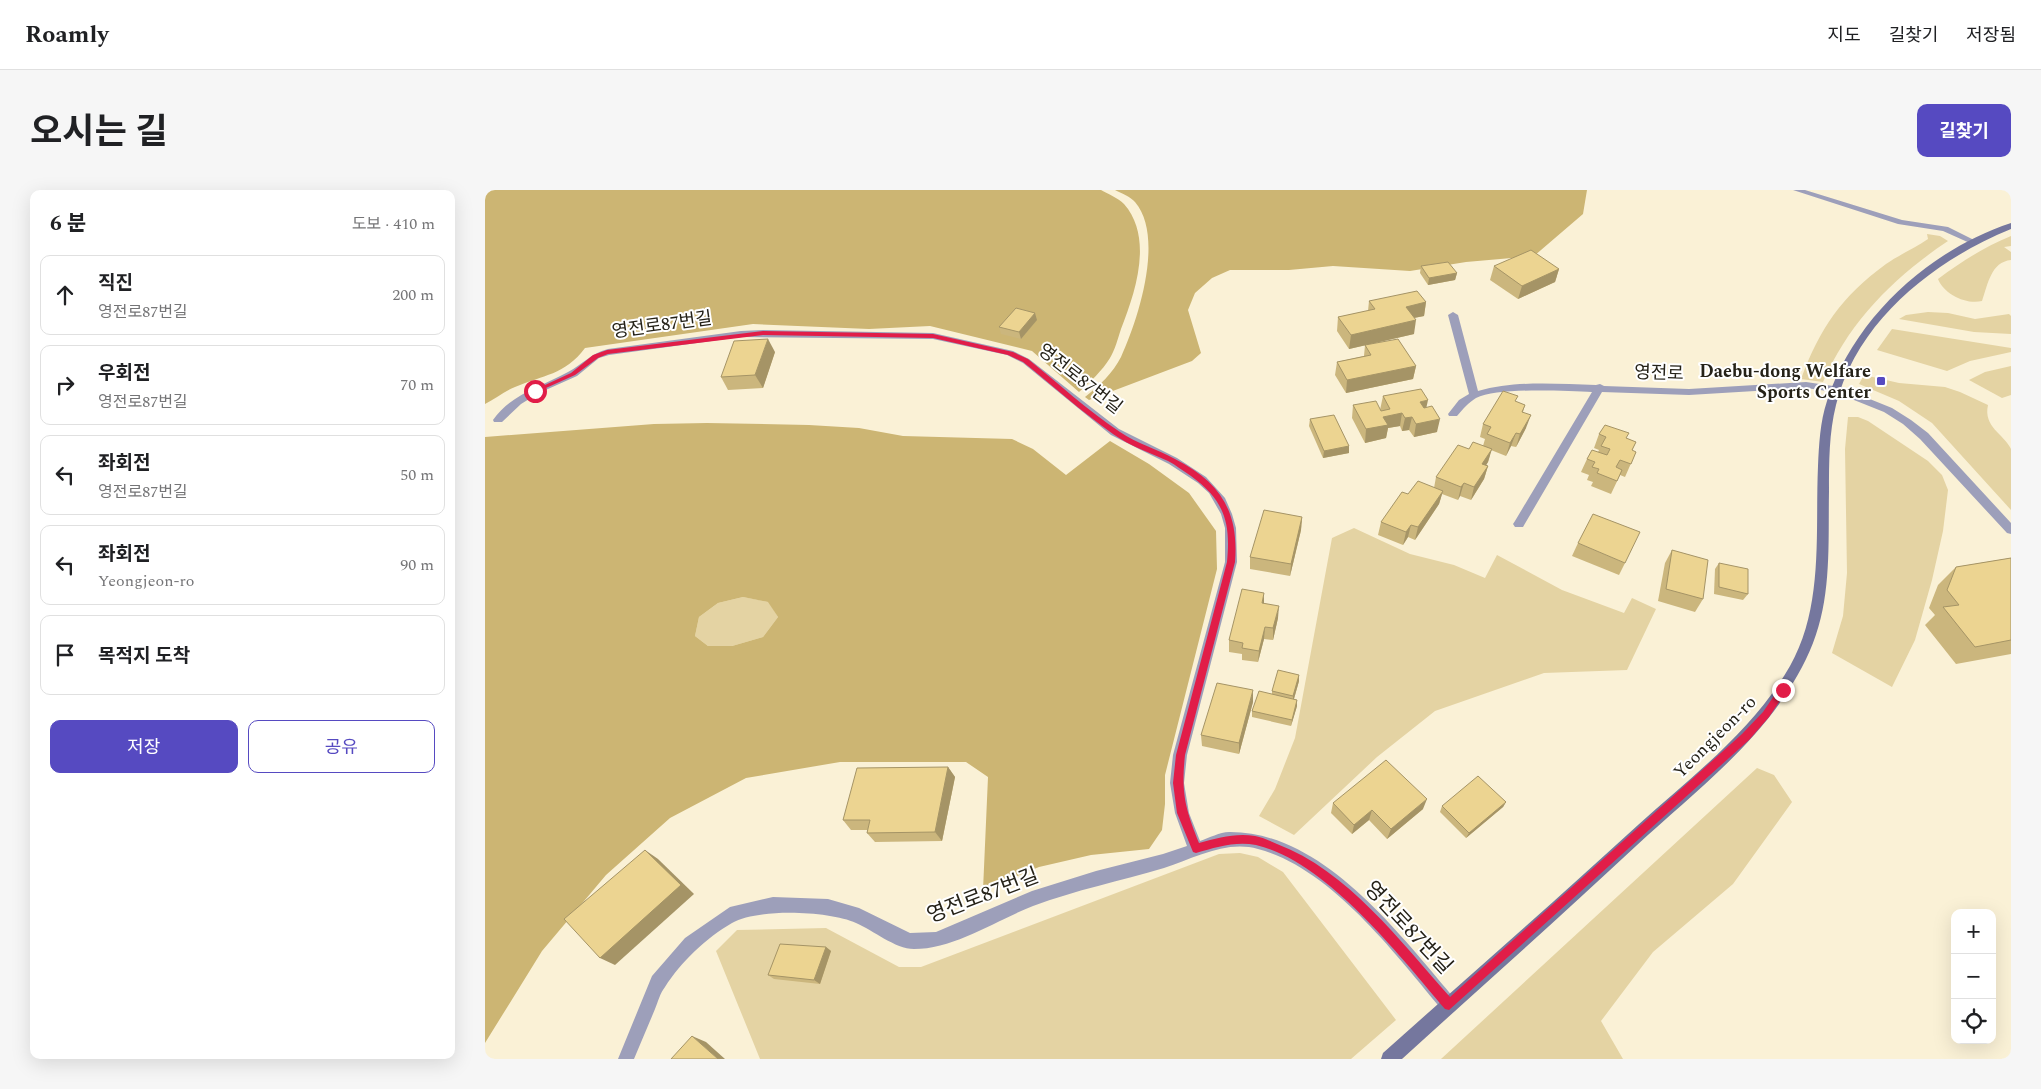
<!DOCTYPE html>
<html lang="ko">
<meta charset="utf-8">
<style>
:root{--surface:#fff;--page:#f6f6f6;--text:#202124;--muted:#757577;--line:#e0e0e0;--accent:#564ac1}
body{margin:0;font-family:Spectral,"Noto Sans KR",serif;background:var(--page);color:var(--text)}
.controls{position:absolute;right:15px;bottom:15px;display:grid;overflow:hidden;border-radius:10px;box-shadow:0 5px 20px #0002}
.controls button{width:45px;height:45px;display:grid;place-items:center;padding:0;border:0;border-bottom:1px solid var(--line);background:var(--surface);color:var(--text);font:25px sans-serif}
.stop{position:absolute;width:15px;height:15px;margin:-11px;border:4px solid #e11d48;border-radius:50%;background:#fff}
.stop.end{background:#e11d48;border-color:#fff;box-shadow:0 1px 5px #0008}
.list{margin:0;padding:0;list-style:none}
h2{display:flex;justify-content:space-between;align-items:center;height:65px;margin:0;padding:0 20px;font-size:21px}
h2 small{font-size:16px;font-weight:400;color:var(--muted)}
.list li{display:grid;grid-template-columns:32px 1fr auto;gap:15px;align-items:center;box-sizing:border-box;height:80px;margin:0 10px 10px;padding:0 10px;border:1px solid var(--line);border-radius:10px}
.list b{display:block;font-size:19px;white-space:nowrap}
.list p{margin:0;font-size:16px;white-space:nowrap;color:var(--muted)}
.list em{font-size:16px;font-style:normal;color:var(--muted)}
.actions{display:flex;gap:10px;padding:15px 20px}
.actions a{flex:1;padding:11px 0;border:1px solid var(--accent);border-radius:10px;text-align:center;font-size:18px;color:var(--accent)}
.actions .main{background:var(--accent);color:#fff}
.icon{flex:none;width:28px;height:28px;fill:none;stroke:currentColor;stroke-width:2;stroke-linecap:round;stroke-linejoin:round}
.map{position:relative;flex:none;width:1526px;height:869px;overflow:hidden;border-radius:10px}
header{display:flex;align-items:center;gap:30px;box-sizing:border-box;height:70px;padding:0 25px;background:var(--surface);border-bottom:1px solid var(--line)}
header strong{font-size:24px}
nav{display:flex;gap:28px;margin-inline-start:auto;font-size:18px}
.intro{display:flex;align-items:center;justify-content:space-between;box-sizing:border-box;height:120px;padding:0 30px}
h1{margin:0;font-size:35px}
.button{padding:12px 22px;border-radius:10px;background:var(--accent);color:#fff;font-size:18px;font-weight:700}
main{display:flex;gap:30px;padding:0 30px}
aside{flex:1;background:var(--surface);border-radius:10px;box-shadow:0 5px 20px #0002}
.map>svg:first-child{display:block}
.green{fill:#e4d3a3}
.forest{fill:#ccb573;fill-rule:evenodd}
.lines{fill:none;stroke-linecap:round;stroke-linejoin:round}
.lane{fill:#9d9fba;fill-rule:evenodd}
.secondary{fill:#75779e;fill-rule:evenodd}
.wall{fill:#cbb67d}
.shaded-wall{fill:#a59466}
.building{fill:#ecd491;stroke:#a59466}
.route{fill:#e11d48}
.poi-dot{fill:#564ac1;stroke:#fff;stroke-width:2}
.labels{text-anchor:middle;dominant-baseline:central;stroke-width:4;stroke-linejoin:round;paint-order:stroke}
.street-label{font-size:18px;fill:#252218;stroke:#fff}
.poi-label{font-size:18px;font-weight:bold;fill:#252218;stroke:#fff;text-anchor:end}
.near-street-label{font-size:21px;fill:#252218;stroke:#fff}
</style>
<header>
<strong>Roamly</strong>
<nav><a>지도</a><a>길찾기</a><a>저장됨</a></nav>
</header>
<div class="intro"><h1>오시는 길</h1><a class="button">길찾기</a></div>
<main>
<aside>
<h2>6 분<small>도보 · 410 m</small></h2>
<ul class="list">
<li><svg class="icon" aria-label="ahead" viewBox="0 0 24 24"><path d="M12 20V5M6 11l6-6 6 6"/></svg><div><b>직진</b><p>영전로87번길</p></div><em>200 m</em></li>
<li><svg class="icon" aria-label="right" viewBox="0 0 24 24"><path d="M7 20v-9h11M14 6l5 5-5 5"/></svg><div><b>우회전</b><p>영전로87번길</p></div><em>70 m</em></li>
<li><svg class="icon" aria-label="left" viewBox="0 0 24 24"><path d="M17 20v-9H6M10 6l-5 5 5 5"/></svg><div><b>좌회전</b><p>영전로87번길</p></div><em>50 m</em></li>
<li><svg class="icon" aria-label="left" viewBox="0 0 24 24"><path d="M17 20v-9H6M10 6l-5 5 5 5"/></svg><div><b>좌회전</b><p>Yeongjeon-ro</p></div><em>90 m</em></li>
<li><svg class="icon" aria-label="arrive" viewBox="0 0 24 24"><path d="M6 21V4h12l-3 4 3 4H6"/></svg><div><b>목적지 도착</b></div></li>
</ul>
<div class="actions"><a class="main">저장</a><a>공유</a></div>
</aside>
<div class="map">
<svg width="1526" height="869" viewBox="0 0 1526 869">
<rect width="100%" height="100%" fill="#faf1d6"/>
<g class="green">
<path d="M1442,44L1455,46L1463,51C1409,87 1364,132 1338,192L1316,189C1335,138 1356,107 1401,74C1414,65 1430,58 1443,49Z"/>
<path d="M1526,46V56L1519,57L1526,62V70C1506,72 1503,94 1497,111C1481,115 1459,104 1453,89C1476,72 1499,57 1526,46Z"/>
<path d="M1443,122L1463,123L1490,129L1524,124L1526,126V144L1489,142L1414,129L1421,125Z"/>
<path d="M1407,139L1526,158V162L1485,171L1462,181L1392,160Z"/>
<path d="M1526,176V205L1517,208L1484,190L1500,182Z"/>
<path d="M1379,185L1414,193L1460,197L1475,202L1503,215C1498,237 1519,244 1526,259C1526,265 1526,310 1526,320L1447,233L1414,211L1374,194Z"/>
<path d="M1363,227H1373L1383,231L1443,271L1457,285L1463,300L1458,341L1447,390L1430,450L1407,497L1347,463L1358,426L1362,383L1360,259Z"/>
<path d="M869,338L925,364L969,375L1000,388L1012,365L1077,400L1139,423L1147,408L1171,419L1142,480L1059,483L950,521L892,567L809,645L774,626L790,599L810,548L847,348Z"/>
<path d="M258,407L284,412L293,427L278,447L247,456H223L210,446L214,427L233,413Z"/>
<path d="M1272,578L1289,585L1307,612L1248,694L1168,762L1116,831L1138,869H956Z"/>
<path d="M755,663L773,667L798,682L911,830L866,869H275L231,761L252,740L341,738L414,777H436L734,664Z"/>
</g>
<g class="forest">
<path d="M0,0H616C623,4 633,8 639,14C669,48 650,103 636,139C633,148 630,160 625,168C617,181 605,192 594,202L547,161L445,136L384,139L268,134L100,158C80,185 58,185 30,197C20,201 10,209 0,214Z"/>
<path d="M630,0H1102L1098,24L1049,66L981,72L925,81L848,76L804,80H745L727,88L710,103L703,120L716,163L707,171L604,210L600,207C614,196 628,183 636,167C653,130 680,47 650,12C646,7 636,3 630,0Z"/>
<path d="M222,233L324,235L374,238L418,246L527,249L548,259L581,285L625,251L664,274L704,303L731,341L732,379L680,585V614L677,640L664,659L606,665L554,677L498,700L503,587L481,572H355L261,588L185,628L121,685L57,761L0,853V247L169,234ZM258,407L283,412L293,427L278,447L247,456H223L210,446L214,427L233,413Z"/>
</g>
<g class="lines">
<g class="lane">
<path d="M1308,0H1320L1417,30L1463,37L1491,51L1487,54L1458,41L1413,34Z"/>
<path d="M968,122L973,125L993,201C1030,190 1073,194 1111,195L1115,194L1119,196L1204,199L1321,192L1355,197L1407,218L1426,230L1443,243L1526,333V344L1522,343L1435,249L1418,234L1399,222L1349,202L1321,198L1204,205L1117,202L1038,337H1030L1028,334L1030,331L1107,202C1081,201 1013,197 991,208C983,213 978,219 972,226H964L963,224L974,210L984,204L963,125Z"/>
<path d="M278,140L448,143L528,161L544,169L634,239L692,268L721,287L740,308L747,324L751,338L752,372L702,565L699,593L704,623L715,651C724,648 735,642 744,642C838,641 915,745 970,809L972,815L970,821L964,823L958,821C910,764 847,679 773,659C741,650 710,668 679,678C635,691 591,700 548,716C510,731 469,759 429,759C410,759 388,740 371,733C344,721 273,718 247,733C221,748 196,772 180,797C175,803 173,812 170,819C163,836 156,852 149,869H133L167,786L200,748L245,717L288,707L343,709L374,718L425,743L451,742L547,701L611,681L678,664L702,656L690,623L685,593L688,565L740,372V338L736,324L724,303L713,293L684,274L626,245L538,173L522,165L448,149L256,147L124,165L114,168L92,186L54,203L36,214L17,232H9L8,230C26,204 56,197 83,182C98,174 105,164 123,159L256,141Z"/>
</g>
<path class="secondary" d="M1526,33V39C1450,70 1372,130 1351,215C1344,243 1344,272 1344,301C1343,351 1347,405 1328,453C1294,539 1217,595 1151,656C1074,728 995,798 917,869H896L898,863C983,787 1069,712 1153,635C1207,586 1268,541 1305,476C1339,416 1330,343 1333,276C1334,255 1335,232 1342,211C1369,128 1444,60 1526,33Z"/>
</g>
<g class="wall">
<path d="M936,76L972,83L970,90L943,95L935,83Z"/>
<path d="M1009,76L1074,79L1070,92L1033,109L1005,90Z"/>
<path d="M884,111L941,112L939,126L929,128V144L864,159L852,141L853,127L883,121Z"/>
<path d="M550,123L552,130L536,149L516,144L514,137Z"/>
<path d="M880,155L931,176L928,189L861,203L850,185L852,172L879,166Z"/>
<path d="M290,162L278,198L243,200L236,187Z"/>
<path d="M898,206L941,217L952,242L929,247L924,240L917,241L915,236L903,238L901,248L880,253L867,228L868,215L895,220Z"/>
<path d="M1031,212L1040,215L1038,222L1041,238L1031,257L1026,256L1021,266L1006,260L1003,272L1001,275L1003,276L999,289L986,310L975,306L973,310L957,304L954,314L930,350L923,347L918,355L893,345L896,332L923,304L949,298L951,287L984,259L998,256L1000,249L995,247L998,234Z"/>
<path d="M825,229L864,256V263L838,268L824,236Z"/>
<path d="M1114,244L1141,248L1151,252L1147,261L1151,262L1140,287L1135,285L1126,304L1106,296L1108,292L1102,290L1104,285L1096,282L1102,269L1113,262L1114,260L1109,258Z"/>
<path d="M817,327L816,340L805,386L765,379V367Z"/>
<path d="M1093,353L1140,373L1134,385L1087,366Z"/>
<path d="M1187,360L1218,409L1210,422L1173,411L1180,373Z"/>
<path d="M1526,368V464L1471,474L1440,435L1450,425L1444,418L1453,395L1471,377Z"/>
<path d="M1234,373L1263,404L1258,410L1229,404L1230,379Z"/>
<path d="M779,414L793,428L788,450L779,449L773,472L757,470V464L744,462V450Z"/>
<path d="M814,485V491L809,509L812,510V516L806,536L767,527V521L787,504V501Z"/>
<path d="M768,512L754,564L717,556L716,545Z"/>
<path d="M463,577L470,587L457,651L390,652L382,643L383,640H366L358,630Z"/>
<path d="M1021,612L1018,617L981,648L955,622L957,616Z"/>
<path d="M848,613L938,619L902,649L884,630L867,644L846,623Z"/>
<path d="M341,757L346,761L335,794L289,789L283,785Z"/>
</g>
<g class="shaded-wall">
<path d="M1074,79L1070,92L1033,109L1037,96Z"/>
<path d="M972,83L970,90L943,95L944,88Z"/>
<path d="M941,112L939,126L918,130L921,117Z"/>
<path d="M550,123L552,130L536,149L534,142Z"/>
<path d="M931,130L929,144L864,159L866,145Z"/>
<path d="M283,149L290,162L278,198L270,185Z"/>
<path d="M931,176L928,189L861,203L862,190Z"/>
<path d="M943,210L940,224L935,212Z"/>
<path d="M917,223L915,236L903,238L901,248L880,253L881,239L898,227Z"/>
<path d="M1046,225L1041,238L1031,257L1035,244Z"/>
<path d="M927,227L924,240L917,241L920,228Z"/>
<path d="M955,229L952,242L929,247L931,234Z"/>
<path d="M1031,243L1026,256L1021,266L1025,253Z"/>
<path d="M864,256V263L838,268L839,261Z"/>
<path d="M1007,259L1003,272L994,287L997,274Z"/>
<path d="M1003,276L999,289L986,310L989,297Z"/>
<path d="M979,293L975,306L973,310L976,297Z"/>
<path d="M958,301L954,314L930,350L933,337Z"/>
<path d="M817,327L816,340L805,386L806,374Z"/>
<path d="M926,335L923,347L918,355L921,342Z"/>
<path d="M779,403V415L777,413Z"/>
<path d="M794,416L793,428L788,450V438Z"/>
<path d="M780,437L779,449L773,472L774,461Z"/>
<path d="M814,485V491L808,512V506Z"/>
<path d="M768,500V512L754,564V553Z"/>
<path d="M812,510V516L806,536L807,530Z"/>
<path d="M463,577L470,587L457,651L450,642Z"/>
<path d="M942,609L938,619L902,649L906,639Z"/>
<path d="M1021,612L1018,617L981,648L984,643Z"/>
<path d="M887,620L884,630L867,644L869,635Z"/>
<path d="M160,660L173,669L209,704L130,775L115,768Z"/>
<path d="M341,757L346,761L335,794L329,790Z"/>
<path d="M207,846L221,852L240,869H233Z"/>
</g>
<g class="building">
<path d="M1046,60L1074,79L1037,96L1009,76Z"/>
<path d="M963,72L972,83L944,88L936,76Z"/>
<path d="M932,101L941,112L921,117L931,130L866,145L853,127L890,119L884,111Z"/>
<path d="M531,118L550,123L534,142L514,137Z"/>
<path d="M283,149L270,185L236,187L249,151Z"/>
<path d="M913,149L931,176L862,190L852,172L886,165L880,155Z"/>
<path d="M936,199L943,210L935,212L939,218L947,216L955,229L931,234L927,227L920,228L917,223L898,227L903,235L881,239L868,215L891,211L896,221L905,219L898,206Z"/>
<path d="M1018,201L1033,206L1030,211L1040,215L1037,222L1046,225L1035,244L1031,243L1025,253L1002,244L1006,237L998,234Z"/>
<path d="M849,225L864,256L839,261L825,229Z"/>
<path d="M1120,235L1144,243L1141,248L1151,252L1147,260L1151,262L1146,274L1135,270L1131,277L1137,280L1132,291L1112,283L1114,279L1107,277L1110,272L1102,269L1107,260L1122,265L1125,259L1116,256L1121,247L1114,244Z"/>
<path d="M988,252L1007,259L997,274L1003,276L989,297L979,293L976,297L951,287L973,255L984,259Z"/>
<path d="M933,291L958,301L933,337L926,335L921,342L896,332L917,302L923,304Z"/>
<path d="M779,320L817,327L806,374L765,367Z"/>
<path d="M1108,324L1155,342L1140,373L1093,353Z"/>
<path d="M1187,360L1223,370L1218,409L1181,399Z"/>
<path d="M1526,368V450L1490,457L1458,417L1474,415L1462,400L1471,377Z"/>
<path d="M1234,373L1263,379V404L1234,397Z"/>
<path d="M757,399L779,403L777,413L794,416L788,438L780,437L774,461L757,458L758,453L744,450Z"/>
<path d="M793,480L814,485L808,506L787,501Z"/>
<path d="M732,493L768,500L754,553L716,545Z"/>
<path d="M774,501L812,510L807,530L767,521Z"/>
<path d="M901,570L942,609L906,639L887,620L869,635L848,613Z"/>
<path d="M463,577L450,642L382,643L385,630H358L372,578Z"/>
<path d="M993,586L1021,612L984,643L957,616Z"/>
<path d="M160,660L196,695L115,768L79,729Z"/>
<path d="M295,754L341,757L329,790L283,785Z"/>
<path d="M207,846L233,869H186Z"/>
</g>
<path class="route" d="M278,141L448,144L528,162L543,169C573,193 603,221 635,242C653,254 672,259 690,269C735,292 754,321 750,372L700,565C696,603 700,618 714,653C733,648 750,643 770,646C777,647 785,651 792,654C862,680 916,752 965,807L1257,544L1278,522L1295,497H1301L1302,500L1284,527L1264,550L964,820L960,819C915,766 841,671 771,655C751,651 731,657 711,663L708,662L692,623L688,593L691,565L742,372C746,332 739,310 706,286C698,281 691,275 683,271C665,263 645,256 628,244C597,222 568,196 538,172L523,165L448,148L278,145L123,164L113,168L90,185L52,202L47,201L86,183L108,165L122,160Z"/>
<rect class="poi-dot" x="1391" y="186" width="10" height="10" rx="2.5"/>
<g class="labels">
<g class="street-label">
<text transform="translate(177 135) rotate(-8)">영전로87번길</text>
<text transform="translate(1174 183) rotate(2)">영전로</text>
<text transform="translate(595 189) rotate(38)">영전로87번길</text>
<text transform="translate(1230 547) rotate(-45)">Yeongjeon-ro</text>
</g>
<g class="poi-label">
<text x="1386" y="181">Daebu-dong Welfare<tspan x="1386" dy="21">Sports Center</tspan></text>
</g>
<g class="near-street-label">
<text transform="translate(498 706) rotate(-21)">영전로87번길</text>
<text transform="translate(923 738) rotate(47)">영전로87번길</text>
</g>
</g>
</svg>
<div class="controls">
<button>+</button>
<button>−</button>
<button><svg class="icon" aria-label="locate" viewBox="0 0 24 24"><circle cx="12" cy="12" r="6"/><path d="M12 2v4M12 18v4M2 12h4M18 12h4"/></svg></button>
</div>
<div class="stop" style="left:50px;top:201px"></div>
<div class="stop end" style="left:1298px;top:500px"></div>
</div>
</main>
